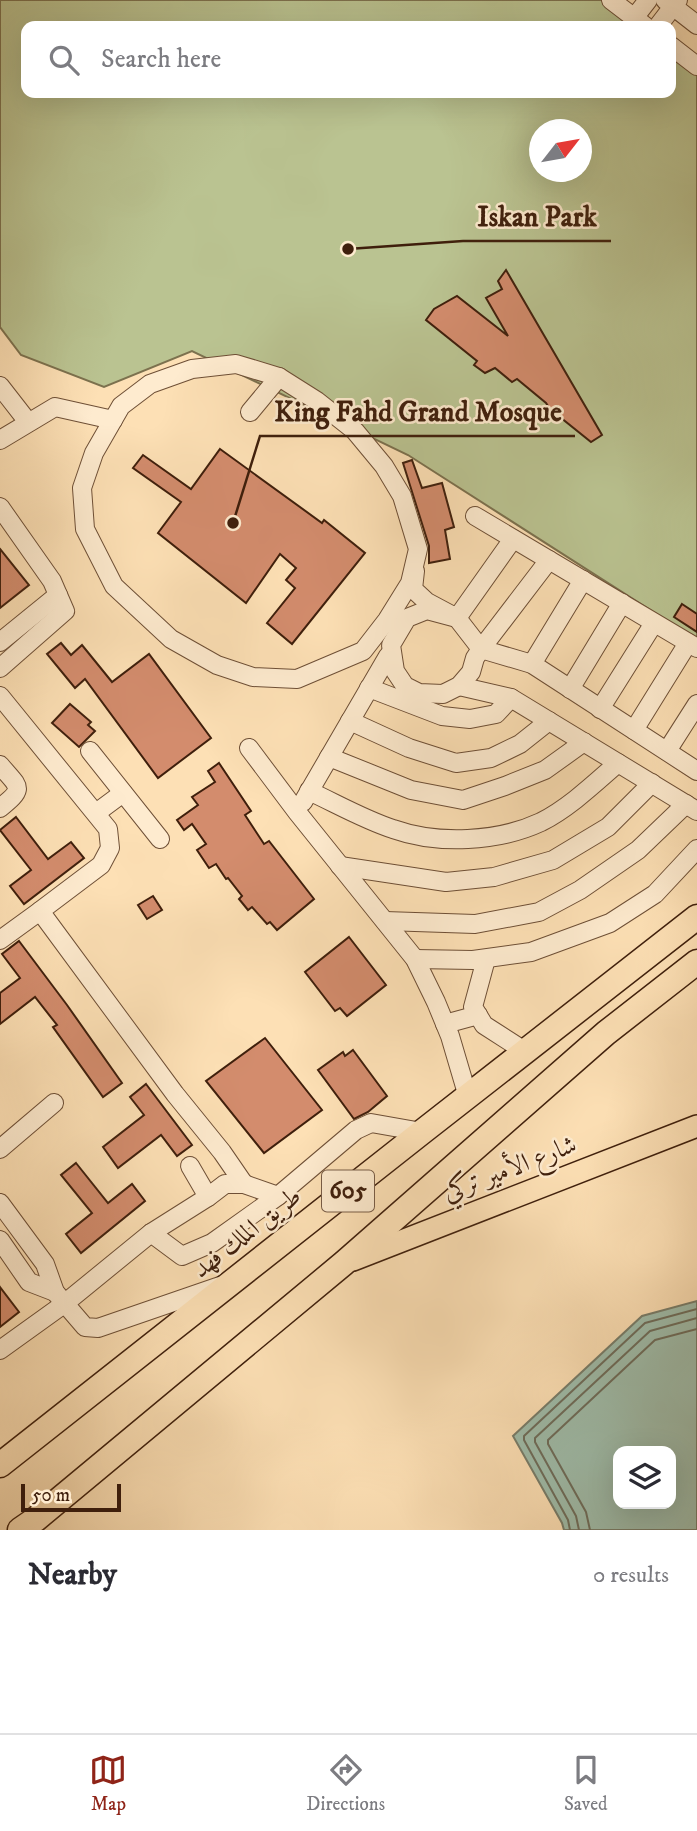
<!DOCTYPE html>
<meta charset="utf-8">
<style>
:root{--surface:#fff;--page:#f2f2f3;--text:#2b2b33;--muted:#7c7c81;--line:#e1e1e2;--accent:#8f2418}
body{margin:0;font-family:"IM FELL DW Pica",Amiri,serif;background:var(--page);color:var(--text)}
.controls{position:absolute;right:21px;bottom:21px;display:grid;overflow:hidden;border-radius:14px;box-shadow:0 7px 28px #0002}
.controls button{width:63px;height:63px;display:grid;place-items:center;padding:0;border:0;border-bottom:2px solid var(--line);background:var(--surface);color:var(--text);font:35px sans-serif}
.compass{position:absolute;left:529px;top:119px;width:63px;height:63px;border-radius:50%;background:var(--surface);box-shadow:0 7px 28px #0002;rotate:59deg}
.scale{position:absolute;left:21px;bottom:18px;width:100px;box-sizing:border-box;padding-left:7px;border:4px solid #3f1f0c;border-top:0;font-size:19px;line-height:24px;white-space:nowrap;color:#3f1f0c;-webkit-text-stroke:5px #feebcf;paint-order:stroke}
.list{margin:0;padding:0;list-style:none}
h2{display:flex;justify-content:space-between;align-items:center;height:91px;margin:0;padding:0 28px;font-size:30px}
h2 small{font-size:23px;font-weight:400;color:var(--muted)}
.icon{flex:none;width:38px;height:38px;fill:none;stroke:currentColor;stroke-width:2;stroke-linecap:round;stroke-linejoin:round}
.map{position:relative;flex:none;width:697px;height:1530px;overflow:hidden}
.search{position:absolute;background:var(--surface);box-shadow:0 7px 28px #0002;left:21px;right:21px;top:21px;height:77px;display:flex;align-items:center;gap:18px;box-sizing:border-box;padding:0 24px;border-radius:14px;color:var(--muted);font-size:26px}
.sheet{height:203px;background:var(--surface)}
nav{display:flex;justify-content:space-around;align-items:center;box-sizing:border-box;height:98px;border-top:2px solid var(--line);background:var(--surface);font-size:19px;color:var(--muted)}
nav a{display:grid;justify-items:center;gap:4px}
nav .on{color:var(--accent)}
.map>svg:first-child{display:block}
.green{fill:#bac391;stroke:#7c714e;stroke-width:2;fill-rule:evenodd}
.water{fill:#9fbdab;stroke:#797e6b;stroke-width:2;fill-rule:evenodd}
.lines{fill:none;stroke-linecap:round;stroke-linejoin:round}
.shore{stroke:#6f6e5c;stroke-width:2}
.building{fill:#d38c6d;stroke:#3f1f0c;stroke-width:2}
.minor-casing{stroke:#6e4f36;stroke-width:20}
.major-casing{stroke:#3f1f0c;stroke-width:24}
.highway-casing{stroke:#3f1f0c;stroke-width:27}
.minor{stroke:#feebcf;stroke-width:18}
.major{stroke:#fde0b5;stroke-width:21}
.highway{stroke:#fde0b5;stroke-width:24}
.labels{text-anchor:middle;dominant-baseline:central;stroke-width:5;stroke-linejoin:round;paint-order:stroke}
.shield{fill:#feebcf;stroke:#785c46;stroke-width:2}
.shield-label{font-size:24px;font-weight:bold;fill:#3f1f0c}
.street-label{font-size:26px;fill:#3f1f0c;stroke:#feebcf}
.leader{fill:none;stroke:#3f1f0c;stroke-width:2.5}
.callout-dot{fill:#3f1f0c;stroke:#feebcf;stroke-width:2.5}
.callout-label{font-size:28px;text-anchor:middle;font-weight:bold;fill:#3f1f0c;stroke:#feebcf;stroke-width:5;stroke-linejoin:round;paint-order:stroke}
</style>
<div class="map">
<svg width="697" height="1530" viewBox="0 0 697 1530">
<rect width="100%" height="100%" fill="#fde0b5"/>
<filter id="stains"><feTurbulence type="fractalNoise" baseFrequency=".00286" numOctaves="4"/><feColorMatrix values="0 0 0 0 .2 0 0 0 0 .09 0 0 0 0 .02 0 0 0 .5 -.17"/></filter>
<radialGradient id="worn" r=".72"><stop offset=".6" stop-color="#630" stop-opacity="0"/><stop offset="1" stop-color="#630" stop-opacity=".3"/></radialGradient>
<path class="green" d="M0,0H604L638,26H26V93H671V51L697,71V640L408,455L192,351L104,387L21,355L0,327ZM540,130H582V172H540Z"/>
<path class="water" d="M697,1301V1530H564L562,1523L513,1436L642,1316ZM618,1451H671V1504H618Z"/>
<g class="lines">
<g class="shore">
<path d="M570,1530L568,1520L524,1440V1436L645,1323L697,1309"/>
<path d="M579,1530L576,1516L535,1442V1438L650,1331L697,1318"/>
<path d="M590,1530L586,1512L548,1444V1440L655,1340L697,1329"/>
</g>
</g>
<g class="building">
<path d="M506,270L602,435L591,442L550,409L546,403L517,379L512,382L495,368L485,373L474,365L477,361L426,320L434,309L457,296L508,336L486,298L502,289L498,281Z"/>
<path d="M220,449L322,523L324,520L365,553L292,644L267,623L295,588L286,580L296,568L280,554L246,603L158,533L181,502L133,468L143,455L191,489Z"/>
<path d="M412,460L422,488L442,483L454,527L445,530L450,559L429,563V546L403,463Z"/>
<path d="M0,549L29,585L0,608Z"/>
<path d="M682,604L697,614V632L674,617Z"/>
<path d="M61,643L71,655L82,645L112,682L149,654L211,738L158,778L85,679L75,688L47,654Z"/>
<path d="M70,704L91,722L88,725L95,731L79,747L52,723Z"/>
<path d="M219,763L251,811L245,815L264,844L269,841L314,899L277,930L270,922L267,924L252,907L248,910L239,899L242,896L228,878L226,879L216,864L209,868L197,850L206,844L192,824L184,830L177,820L198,805L192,797L215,782L208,771Z"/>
<path d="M16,817L48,859L71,842L84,858L24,904L10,886L31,870L0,830Z"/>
<path d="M153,896L162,910L147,919L138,905Z"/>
<path d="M349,937L386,985L347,1016L340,1008L335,1011L305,972Z"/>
<path d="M19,941L67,1005L122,1083L103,1097L53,1027L57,1025L35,997L0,1024V993L20,978L2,954Z"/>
<path d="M265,1038L322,1110L264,1153L206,1081Z"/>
<path d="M353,1050L387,1096L368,1112L354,1119L318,1070L343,1052L345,1056Z"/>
<path d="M146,1084L192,1145L177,1156L161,1135L118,1168L103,1147L144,1115L130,1097Z"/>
<path d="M76,1163L108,1203L132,1184L145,1201L81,1253L66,1234L92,1213L61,1175Z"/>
<path d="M0,1287L19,1312L0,1327Z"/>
</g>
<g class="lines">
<defs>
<g id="minor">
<path d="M611,0L645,26"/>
<path d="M665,0L697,25"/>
<path d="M634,18L648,0"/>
<path d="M658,26L678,0"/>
<path d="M671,46L697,66"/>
<path d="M236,364L279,377L317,401L355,431L384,466L402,496L418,549L410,583L387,620L363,651L297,679L253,677L217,665L171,639L114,586L85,529L82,488L94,453L121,406L150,384L192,369Z"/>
<path d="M0,386L28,422"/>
<path d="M250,412L279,377"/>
<path d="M0,440L55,407L113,420"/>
<path d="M0,507L52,581L65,611L0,668"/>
<path d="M475,516L697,648"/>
<path d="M549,560L481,649L532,664L697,771"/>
<path d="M415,571L413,589L427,602L457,618L513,539"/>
<path d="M427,610L457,618L481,649L475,658L471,672L459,686L443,694L419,693L405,686L395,671L391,645L407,618Z"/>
<path d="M0,642L58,595"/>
<path d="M532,664L583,580"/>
<path d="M459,686L511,698L697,811"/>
<path d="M369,688L442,716L470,719L496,714L511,698"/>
<path d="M570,689L622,603"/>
<path d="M0,696L108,829L110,848L101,865L40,911L175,1094L222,1152L244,1184H225L208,1197L151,1233L64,1304L0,1350"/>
<path d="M600,709L654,623"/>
<path d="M350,721L409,748L456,763L491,758L520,744L549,721"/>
<path d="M634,730L688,643"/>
<path d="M249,748L297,812L415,959L436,1002L450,1036L468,1097"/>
<path d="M90,751L160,839"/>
<path d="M667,751L697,704"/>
<path d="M329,757L411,790L463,800L505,786L545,770L584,742"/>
<path d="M0,765C19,788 26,787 0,808"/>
<path d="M309,791C337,804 365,820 393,829C438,845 498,842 541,822C569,808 595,783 618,763"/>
<path d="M303,802L388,656"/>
<path d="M96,813L123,793"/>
<path d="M340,866L446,882L494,877L553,860L608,827L652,783"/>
<path d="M385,921L475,924L539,912L580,890L638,850L686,804"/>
<path d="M0,940L40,911"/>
<path d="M415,959L473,960L531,952L610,923L655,894L697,849"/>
<path d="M486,959L473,1007L484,1025L526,1052"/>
<path d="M445,1024L478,1015"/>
<path d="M0,1149L54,1103"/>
<path d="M190,1166L208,1197"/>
<path d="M244,1184L278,1196"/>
<path d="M0,1203L45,1264L55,1292L85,1327L98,1328L220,1286"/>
<path d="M151,1233L182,1256L212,1243L278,1196L356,1130L371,1123L422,1132"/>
<path d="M0,1240L29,1282L55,1292"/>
</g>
<path id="major" d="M353,1260L697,1126"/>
<g id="highway">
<path d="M0,1465L422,1132L697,917"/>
<path d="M20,1530L36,1519L344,1263L606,1033L697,962"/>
</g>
</defs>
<use href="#minor" class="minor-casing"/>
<use href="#major" class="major-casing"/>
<use href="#highway" class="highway-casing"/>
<use href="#minor" class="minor"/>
<use href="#major" class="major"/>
<use href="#highway" class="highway"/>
</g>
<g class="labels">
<rect class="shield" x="322" y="1170.5" width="52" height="41" rx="5"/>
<g class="shield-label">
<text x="348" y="1191">605</text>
</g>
<g class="street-label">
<text transform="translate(510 1169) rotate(-21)">شارع الأمير تركي</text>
<text transform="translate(247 1233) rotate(-38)">طريق الملك فهد</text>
</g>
</g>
<path class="leader" d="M348 249L463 241H611M233 523L260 436H575"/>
<g class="callout-dot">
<circle cx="348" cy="249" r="7"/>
<circle cx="233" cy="523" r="7"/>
</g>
<g class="callout-label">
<text x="537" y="226">Iskan Park</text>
<text x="418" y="421">King Fahd Grand Mosque</text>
</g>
<rect width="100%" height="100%" filter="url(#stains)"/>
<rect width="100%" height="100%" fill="url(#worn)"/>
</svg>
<div class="controls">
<button><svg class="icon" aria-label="layers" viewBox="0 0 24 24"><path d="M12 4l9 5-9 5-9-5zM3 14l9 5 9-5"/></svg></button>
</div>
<svg class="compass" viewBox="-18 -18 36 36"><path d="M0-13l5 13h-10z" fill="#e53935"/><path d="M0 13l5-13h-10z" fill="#7c7c81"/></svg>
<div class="scale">50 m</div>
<div class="search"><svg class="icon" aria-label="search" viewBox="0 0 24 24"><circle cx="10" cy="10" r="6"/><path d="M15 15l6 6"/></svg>Search here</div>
</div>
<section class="sheet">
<h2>Nearby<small>0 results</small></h2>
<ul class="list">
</ul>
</section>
<nav>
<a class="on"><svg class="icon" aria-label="map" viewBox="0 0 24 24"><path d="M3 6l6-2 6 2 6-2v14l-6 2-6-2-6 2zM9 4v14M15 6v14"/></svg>Map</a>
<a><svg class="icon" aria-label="directions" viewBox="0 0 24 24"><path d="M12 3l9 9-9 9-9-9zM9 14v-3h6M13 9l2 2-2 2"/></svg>Directions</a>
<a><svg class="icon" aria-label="saved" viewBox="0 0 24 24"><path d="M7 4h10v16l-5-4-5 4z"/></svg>Saved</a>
</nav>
